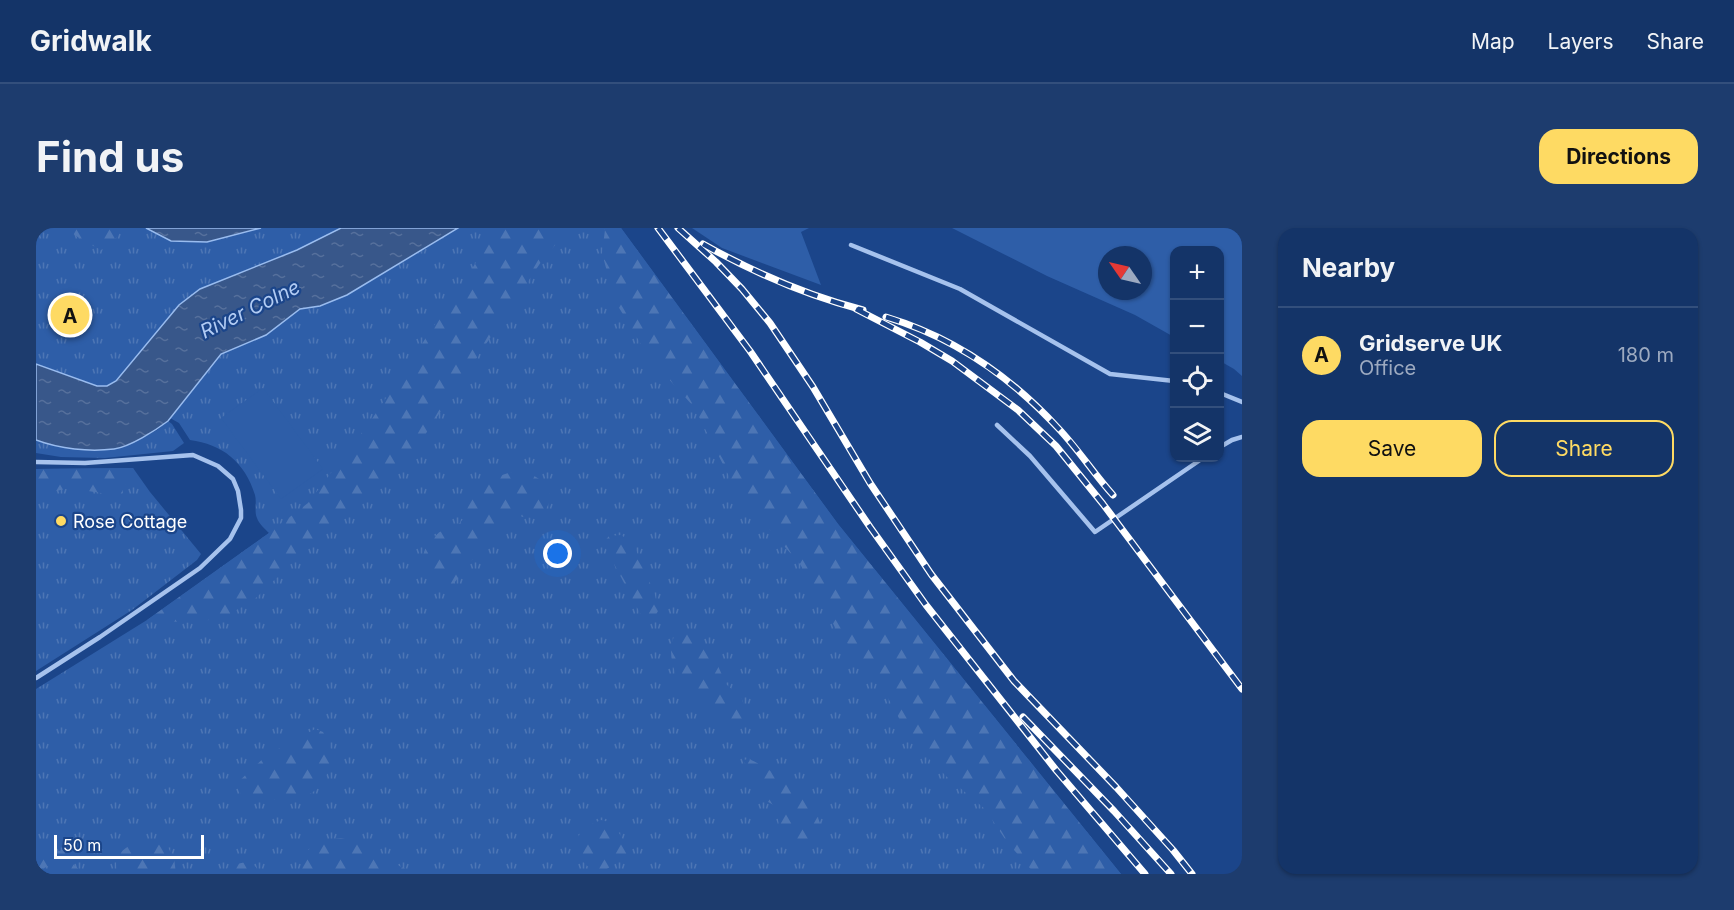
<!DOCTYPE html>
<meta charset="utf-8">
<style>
:root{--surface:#143468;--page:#1d3c6e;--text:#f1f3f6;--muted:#9daac0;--line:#334f7c;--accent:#feda63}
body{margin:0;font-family:Inter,sans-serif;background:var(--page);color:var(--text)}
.controls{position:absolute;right:18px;top:18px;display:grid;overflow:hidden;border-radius:12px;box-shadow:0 2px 4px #0004}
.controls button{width:54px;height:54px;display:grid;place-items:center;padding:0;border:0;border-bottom:2px solid var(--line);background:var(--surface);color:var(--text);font:30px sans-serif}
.compass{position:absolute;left:1062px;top:18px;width:54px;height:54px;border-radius:50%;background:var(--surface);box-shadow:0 2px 4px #0004;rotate:304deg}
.scale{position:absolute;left:18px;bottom:15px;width:150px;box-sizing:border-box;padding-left:6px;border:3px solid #fff;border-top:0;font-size:16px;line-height:21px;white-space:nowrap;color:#fff;-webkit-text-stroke:4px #1b458a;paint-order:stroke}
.you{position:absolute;left:522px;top:326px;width:21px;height:21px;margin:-15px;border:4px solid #fff;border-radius:50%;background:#1a73e8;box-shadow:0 0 0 9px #1a73e833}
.badge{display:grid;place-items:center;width:39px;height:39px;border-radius:50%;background:var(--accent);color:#111;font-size:20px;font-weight:700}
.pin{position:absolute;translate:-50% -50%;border:3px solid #fff;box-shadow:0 2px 6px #0006}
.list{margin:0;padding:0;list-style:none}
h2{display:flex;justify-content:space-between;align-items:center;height:78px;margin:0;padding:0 24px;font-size:26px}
h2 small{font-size:20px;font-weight:400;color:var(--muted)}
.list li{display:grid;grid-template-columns:39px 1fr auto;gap:18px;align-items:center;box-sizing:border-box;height:96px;padding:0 24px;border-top:2px solid var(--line)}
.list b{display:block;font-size:22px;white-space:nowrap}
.list p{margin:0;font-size:20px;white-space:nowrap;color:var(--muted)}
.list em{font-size:20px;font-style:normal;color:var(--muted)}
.actions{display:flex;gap:12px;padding:18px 24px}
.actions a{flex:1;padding:14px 0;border:2px solid var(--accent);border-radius:18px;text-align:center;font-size:21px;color:var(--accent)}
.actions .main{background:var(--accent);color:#111}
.icon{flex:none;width:33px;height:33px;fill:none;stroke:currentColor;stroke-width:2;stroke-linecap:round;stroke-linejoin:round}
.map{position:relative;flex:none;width:1206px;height:646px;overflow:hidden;border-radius:18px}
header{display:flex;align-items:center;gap:36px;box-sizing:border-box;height:84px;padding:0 30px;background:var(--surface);border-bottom:2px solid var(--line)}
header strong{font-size:28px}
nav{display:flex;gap:33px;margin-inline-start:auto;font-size:21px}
.intro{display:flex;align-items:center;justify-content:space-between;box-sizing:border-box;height:144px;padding:0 36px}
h1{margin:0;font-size:42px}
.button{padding:15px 27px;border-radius:18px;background:var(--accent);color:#111;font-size:21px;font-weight:700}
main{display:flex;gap:36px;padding:0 36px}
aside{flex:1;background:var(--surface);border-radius:18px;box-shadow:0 2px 4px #0004}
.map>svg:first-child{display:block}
.grass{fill:url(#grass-tufts)}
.forest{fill:url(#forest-firs)}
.park{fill:#2e5ea8;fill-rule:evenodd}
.water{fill:url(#water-ripples);stroke:#99bcef;stroke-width:1.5}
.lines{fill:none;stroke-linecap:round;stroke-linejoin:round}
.lane{stroke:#a6c2ed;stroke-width:4.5}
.rail-casing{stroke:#fff;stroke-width:7}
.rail{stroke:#1b458a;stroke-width:4.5;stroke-dasharray:14;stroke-linecap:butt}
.poi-dot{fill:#feda63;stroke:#1b458a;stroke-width:2}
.labels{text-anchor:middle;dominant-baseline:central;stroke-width:4.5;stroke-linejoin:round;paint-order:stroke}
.poi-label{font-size:18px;fill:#fff;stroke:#1b458a;text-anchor:start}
.water-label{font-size:20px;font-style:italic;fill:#b2ccf4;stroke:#1b458a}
</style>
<header>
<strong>Gridwalk</strong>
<nav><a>Map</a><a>Layers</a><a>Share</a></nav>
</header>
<div class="intro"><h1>Find us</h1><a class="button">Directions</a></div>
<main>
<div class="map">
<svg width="1206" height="646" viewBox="0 0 1206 646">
<defs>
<pattern id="grass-tufts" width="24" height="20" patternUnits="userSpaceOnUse" patternTransform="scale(1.5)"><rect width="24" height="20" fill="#2e5ea8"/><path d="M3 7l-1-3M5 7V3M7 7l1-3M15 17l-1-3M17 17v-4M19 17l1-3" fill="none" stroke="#4d76b5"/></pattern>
<pattern id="forest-firs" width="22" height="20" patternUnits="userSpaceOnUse" patternTransform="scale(1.5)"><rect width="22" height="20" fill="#2e5ea8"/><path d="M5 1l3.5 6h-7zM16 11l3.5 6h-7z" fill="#4d76b5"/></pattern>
<pattern id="water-ripples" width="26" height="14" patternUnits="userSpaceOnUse" patternTransform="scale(1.5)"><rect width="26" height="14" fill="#38578a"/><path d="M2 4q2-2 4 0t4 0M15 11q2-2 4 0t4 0" fill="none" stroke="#56709c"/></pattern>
</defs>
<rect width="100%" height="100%" fill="#1b458a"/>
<g class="grass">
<path d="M0,0H110L135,13L171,14L225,0H305L261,22L164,61L143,77L80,153L71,158H61L0,136Z"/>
<path d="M422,0H585L802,296L1085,646H0V461L111,392L233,305C229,301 223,296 221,290C218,284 221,274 219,267C209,234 186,216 154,212L143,195L134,190L185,126L230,107L264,81L284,78L375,29Z"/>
<path d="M132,193L136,196L148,215L137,223L69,230L25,229L0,225V212L39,221L92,217L121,202Z"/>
<path d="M97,240L114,264L165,326L161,332L96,382L0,443V241Z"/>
</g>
<g class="forest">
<path d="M29,0H76L83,6L76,15L65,22L46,12Z"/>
<path d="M456,0H534L507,31L366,241L317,284L275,316L221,369L194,386L162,395L111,392L233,305L272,275L334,194L447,24Z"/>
<path d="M566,0H585L802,296L1085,646H999L971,614L949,581L910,548L876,514L846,459L800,401L764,336L702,266L658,179L612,128L579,73L566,25L569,2Z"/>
<path d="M97,240L100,248L86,259L87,265L84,268L33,260L0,268V241Z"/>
<path d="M486,242C512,253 526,267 502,290L487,289L477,285L456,306L446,323L435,333L412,363C400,355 391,343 386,330C390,319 398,306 409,301C413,299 419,299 422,296C430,291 429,283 433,276C442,255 465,245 486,242Z"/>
<path d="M585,307L597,315L619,367L622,383L617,392L611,391L605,387L567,315L573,308Z"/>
<path d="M649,404L661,413L682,438L690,456L706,471L711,489L697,500C681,493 684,489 672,479C666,474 659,470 653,465C638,453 629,421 640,405Z"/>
<path d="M279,501L287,504C296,521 299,530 290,548C276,580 234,572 205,567L201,555L231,527Z"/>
<path d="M713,531C738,542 780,573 786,601C787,606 785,611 784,615L770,621L757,618L743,600L741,579L727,571L720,553L707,532Z"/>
<path d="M565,592L577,595L592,620V628L569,642C564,642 559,642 554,640C543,633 537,611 547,601C552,597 559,595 565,592Z"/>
<path d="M305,610L336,618L355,634L380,646H271L265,640L268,626L282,613Z"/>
<path d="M97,615L113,617L130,616L138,630L140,646H82C77,627 83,625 97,615Z"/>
<path d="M0,619L23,623L37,619L38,623L35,627L0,644Z"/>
<path d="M210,634L220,639L223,646H186C191,638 201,636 210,634Z"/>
<path d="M37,636L48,646H7L18,639Z"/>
</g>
<g class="park">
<path d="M656,0H773L765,4L785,57L686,20Z"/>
<path d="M916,0H1206V148L1198,141L1184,133V22H1138V109L1099,87L1011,48ZM1071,27H1107V63H1071Z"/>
<path d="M227,160L287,241L245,271L185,190Z"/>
</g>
<g class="water">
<path d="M110,0H225L171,14L135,13Z"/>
<path d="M305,0H422L311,67L284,78L264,81L230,107L185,126L132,193C120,202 94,219 78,221C53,224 24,221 0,212V136L61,158H71L80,153L143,77L164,61L261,22Z"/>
</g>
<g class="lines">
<g class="lane">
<path d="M815,17L924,61L1074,146L1138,153"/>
<path d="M1184,165L1206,174"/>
<path d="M961,197L994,228L1059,304L1167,230"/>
<path d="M1184,219L1196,212L1206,209"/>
<path d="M0,234L49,235L157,227L182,238L197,251L202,263L205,282V290L194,311L164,340L64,409L0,450"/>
</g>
<defs>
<g id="rail">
<path d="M622,0L714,123L834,299L890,377L1020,542L1109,646"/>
<path d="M642,0L680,34L706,61L734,95L777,159L834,255L895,346L978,453L1080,559L1137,622L1156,646"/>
<path d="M667,16C717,44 772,68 827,82"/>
<path d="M820,81L884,114L916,133L982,182L1020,218L1067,276L1206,461"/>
<path d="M850,89C917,109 975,149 1022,200C1042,221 1058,246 1077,267"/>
<path d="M987,489L1078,583L1135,646"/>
</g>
</defs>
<use href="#rail" class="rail-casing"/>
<use href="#rail" class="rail"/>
</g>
<circle class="poi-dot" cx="25" cy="293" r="6"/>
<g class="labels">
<g class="poi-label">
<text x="37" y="293">Rose Cottage</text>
</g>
<g class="water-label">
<text transform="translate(214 81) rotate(-26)">River Colne</text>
</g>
</g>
</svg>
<div class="controls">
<button>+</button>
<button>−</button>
<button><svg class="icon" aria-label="locate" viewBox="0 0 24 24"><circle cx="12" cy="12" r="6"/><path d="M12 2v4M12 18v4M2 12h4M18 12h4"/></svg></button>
<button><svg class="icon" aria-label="layers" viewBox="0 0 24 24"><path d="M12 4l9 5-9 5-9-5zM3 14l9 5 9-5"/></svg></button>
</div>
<svg class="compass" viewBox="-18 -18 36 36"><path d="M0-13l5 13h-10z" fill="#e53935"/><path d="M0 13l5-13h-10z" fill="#9daac0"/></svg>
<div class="scale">50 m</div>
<div class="you"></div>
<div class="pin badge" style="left:34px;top:87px">A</div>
</div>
<aside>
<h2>Nearby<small></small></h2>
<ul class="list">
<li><span class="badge">A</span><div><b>Gridserve UK</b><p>Office</p></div><em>180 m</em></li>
</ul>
<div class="actions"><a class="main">Save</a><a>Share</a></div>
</aside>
</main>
